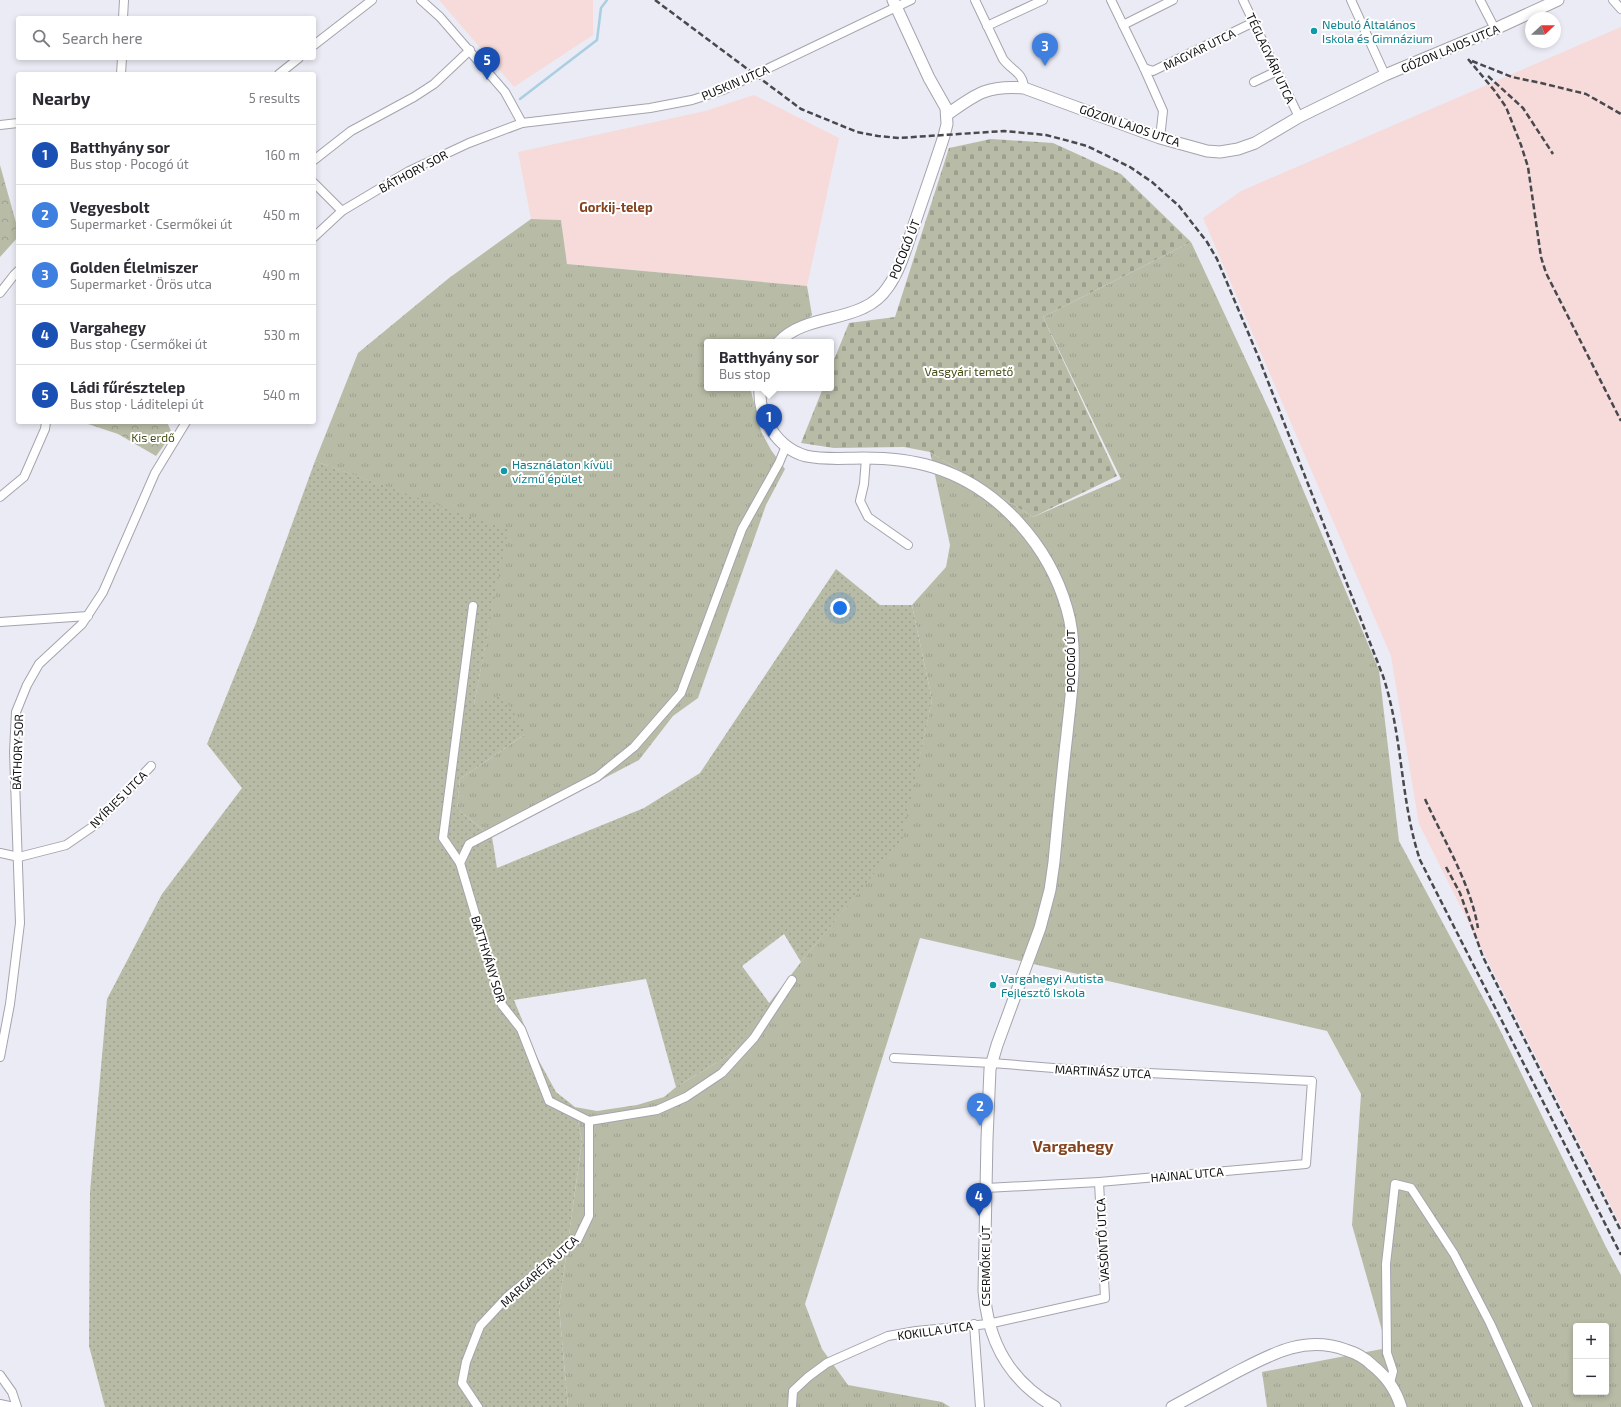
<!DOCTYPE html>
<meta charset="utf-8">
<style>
:root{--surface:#fff;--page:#f2f2f3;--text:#2b2b33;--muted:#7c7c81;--line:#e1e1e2;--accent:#ea580c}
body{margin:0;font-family:"Exo 2",sans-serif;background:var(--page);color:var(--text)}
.controls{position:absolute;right:12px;bottom:12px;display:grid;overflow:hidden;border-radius:4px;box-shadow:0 2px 6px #0003}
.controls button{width:36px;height:36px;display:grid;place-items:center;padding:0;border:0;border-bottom:1px solid var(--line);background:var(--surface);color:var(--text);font:20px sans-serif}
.compass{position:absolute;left:1525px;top:12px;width:36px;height:36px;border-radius:50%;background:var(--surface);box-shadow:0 2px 6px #0003;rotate:68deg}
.you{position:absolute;left:840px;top:608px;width:14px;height:14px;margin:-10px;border:3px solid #fff;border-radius:50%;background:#1a73e8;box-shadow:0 0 0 6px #1a73e833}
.badge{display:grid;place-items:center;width:26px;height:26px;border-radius:50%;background:var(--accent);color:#fff;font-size:13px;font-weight:700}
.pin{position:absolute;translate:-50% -33px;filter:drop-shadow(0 1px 2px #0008)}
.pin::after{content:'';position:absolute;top:21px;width:14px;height:12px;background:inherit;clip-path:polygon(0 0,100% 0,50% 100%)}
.popup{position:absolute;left:704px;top:339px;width:130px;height:52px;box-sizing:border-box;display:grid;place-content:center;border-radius:4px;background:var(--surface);filter:drop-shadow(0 1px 3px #0005);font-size:13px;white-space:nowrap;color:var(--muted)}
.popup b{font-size:15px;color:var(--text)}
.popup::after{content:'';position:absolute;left:50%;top:100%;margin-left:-8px;border:8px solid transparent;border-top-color:var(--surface)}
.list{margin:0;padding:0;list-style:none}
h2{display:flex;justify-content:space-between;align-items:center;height:52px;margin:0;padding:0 16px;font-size:17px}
h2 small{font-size:13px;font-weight:400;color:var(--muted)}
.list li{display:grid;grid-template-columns:26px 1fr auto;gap:12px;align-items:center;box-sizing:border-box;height:60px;padding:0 16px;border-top:1px solid var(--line)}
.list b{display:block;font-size:15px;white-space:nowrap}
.list p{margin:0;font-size:13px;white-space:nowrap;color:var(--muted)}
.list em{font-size:13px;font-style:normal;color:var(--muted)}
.icon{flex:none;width:22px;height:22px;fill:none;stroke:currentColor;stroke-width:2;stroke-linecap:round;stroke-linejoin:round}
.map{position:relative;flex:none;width:1621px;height:1407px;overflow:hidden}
.search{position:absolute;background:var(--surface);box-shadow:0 2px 6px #0003;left:16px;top:16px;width:300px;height:44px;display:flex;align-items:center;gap:10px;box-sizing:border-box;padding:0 14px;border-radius:4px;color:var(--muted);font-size:15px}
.panel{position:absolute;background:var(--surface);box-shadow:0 2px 6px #0003;left:16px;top:72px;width:300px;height:352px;border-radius:4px}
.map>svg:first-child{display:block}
.industrial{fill:#f6dbda}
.grass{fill:url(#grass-tufts);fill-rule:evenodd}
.cemetery{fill:url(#cemetery-stones)}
.park{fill:url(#park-crowns)}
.garden{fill:url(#garden-dots)}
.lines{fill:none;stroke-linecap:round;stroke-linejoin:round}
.stream{stroke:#aacfe0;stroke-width:2.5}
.street-casing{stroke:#a3a4ad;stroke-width:10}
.secondary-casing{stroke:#a3a4ad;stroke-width:13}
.street{stroke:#fff;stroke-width:8}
.secondary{stroke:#fff;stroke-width:11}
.rail{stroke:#48484d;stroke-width:2.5;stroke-dasharray:6 3;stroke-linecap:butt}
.culture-dot{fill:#0f9aa8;stroke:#fff;stroke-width:1.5}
.labels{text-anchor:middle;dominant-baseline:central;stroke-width:4;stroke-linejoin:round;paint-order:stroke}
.culture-label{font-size:12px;fill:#0d838f;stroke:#fff;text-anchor:start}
.street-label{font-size:12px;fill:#0f0f12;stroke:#fff}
.park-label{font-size:12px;fill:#484e18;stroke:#fff}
.neighbourhood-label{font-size:13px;font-weight:bold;fill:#844420;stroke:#fff}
.district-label{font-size:16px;font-weight:bold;fill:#844420;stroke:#fff}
</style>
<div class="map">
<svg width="1621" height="1407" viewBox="0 0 1621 1407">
<defs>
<pattern id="grass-tufts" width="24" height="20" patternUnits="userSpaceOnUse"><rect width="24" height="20" fill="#b8bca6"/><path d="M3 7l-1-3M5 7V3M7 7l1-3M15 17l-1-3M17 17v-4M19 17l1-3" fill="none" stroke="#9da08e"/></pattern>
<pattern id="cemetery-stones" width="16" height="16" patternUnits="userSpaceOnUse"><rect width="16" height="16" fill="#b8bca6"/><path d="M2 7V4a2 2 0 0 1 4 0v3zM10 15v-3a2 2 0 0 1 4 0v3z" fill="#9da08e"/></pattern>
<pattern id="park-crowns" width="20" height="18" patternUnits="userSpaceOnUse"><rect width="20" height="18" fill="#b8bca6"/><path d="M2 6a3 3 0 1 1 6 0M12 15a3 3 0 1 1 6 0" fill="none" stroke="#9da08e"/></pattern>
<pattern id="garden-dots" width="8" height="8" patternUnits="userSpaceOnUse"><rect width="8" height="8" fill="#b8bca6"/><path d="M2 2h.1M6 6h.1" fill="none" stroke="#9da08e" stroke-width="1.8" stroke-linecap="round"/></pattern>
</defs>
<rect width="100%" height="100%" fill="#ebebf5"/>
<g class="industrial">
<path d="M439,0H593V35L514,87Z"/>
<path d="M1621,27V1226L1419,824L1391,656L1203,218L1241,191Z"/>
<path d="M754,95L839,138L807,286L567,264L561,220L531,219L518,152L705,111Z"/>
</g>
<g class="grass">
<path d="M531,219L561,220L567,264L807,286L812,315L800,325L776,336L772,342H707V388H752L751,391L761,431L771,450L785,469L766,505L698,698L673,716L639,760L492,837L457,809L460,779L527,733L474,704L507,531L315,461L358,353L449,278Z"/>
<path d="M1191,242L1272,416L1379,670L1399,841L1497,1024L1606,1247L1621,1275V1407H1267L1262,1372L1387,1348L1352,1225L1361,1094L1327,1031L920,938L805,1304L822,1349L848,1385L942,1402L950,1407H568L559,1307L582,1141L575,1107L597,1111L637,1105L664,1097L676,1087L728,1056L801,962L901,840L932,700L912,605L946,567L950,545L930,452L1033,517L1121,479L1043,317ZM1576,1326H1606V1392H1576Z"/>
</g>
<path class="cemetery" d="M991,139L1053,143L1121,174L1191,242L1043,317L1117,476L1033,517L930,452L904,447L834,448L801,443L823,388H831V367L849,323L895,317L949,148Z"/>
<g class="park">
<path d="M0,165L18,230V237L0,257Z"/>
<path d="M82,422H167L171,431L170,437L156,456L118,434Z"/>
</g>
<path class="garden" d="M315,461L508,530L474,704L502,695L527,733L460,779L457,809L492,837L497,868L644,808L700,773L836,569L880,605H912L932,700L902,840L801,962L784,934L742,966L770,1004L728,1056L676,1087L646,979L514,1000L538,1059L556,1092L575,1107L582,1141L559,1307L568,1407H105L89,1346L90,1192L107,999L162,894L242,788L207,744L256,623Z"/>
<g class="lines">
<path class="stream" d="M520,99L597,40L601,8L607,0"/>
<defs>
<g id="street">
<path d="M421,0L440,17L505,92L522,123"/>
<path d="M975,0L1003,59C1012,71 1023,72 1024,88"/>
<path d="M1111,0L1144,68L1163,111L1160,138"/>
<path d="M1243,0L1299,117"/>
<path d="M1351,0L1385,75"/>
<path d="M1480,0L1495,29"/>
<path d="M1613,0L1621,9"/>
<path d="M123,18L124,0"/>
<path d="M1123,25L1173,0"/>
<path d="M987,26L1043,0"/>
<path d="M314,45L372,0"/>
<path d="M1144,68L1153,71L1254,22"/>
<path d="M121,74L122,58"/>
<path d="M279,74L299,58"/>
<path d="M1254,82L1277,71"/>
<path d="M0,125L18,123"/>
<path d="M314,160L351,131L414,97L434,84L470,50"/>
<path d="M314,183L342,211"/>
<path d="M314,237L342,211L409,171L469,143L522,123L650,108L692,100L723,90L911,0"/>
<path d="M0,293L14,275L18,271"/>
<path d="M786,446L779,463L742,529L681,693L634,747L597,777L469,844L460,863L502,1005L521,1029L549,1101L589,1121L657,1110L686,1097L722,1073L754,1038L792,980"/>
<path d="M866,458L864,484L860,501L868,517L908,545"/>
<path d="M0,497L24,477L45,429L46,422"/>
<path d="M0,622L88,616"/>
<path d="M0,853L19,857L66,845L95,825L151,766"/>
<path d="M460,863L443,838L473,606"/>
<path d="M0,1057L10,1004L20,923L14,752L16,712L27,685L39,664L82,624L103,592L155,473L186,422"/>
<path d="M894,1058L992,1063L1066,1069L1312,1081L1306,1164L1099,1182L986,1188"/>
<path d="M974,1324L980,1407"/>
<path d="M0,1375L12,1392L17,1407"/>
<path d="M1390,1383L1393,1371L1387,1353L1386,1264L1395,1184L1411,1188L1454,1254L1490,1323L1528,1407"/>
<path d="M0,1404L14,1407"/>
<path d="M478,1407L462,1383L466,1362L480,1326L508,1296L578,1239L589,1216V1121"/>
<path d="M792,1407L793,1391L808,1377L827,1363L888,1336L916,1331L988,1324L1105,1298L1099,1182"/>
</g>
<g id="secondary">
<path d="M948,114C976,94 987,85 1024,88L1160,138L1207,151L1220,152L1238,149L1255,143L1299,117L1385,75L1495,29L1558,0"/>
<path d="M779,342C800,319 836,321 863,308C872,304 882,296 888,287C900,270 906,248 913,228C923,198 934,167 944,136L947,124L946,108L929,78L893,0"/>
<path d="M760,388C758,417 777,448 806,456C824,460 844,458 863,458C887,458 911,460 933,467C998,487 1049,545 1067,609C1079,650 1071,693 1067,734C1062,777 1058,819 1054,862L1050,890L1040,928L997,1045L990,1069L987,1139L984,1291C988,1342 1009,1381 1055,1407"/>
<path d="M1172,1407C1192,1396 1211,1386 1231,1375C1268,1356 1303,1334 1346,1350C1356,1353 1365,1358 1372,1365C1386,1376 1396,1390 1401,1407"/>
</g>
</defs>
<use href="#street" class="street-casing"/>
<use href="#secondary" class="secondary-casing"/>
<use href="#street" class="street"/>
<use href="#secondary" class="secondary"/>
<g class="rail">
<path d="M655,0L801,109L857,132L878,136L899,138L1004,131L1046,135L1069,141L1087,146L1130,167L1152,182L1179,206L1207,242L1217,259L1258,356L1383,676C1403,736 1400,800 1420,860L1621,1255"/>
<path d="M1468,59L1494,90L1506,107L1521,145L1528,167L1541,257L1546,273L1621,421"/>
<path d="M1472,61L1512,77L1541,83L1586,94L1621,114"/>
<path d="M1488,76L1523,108L1553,154"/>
<path d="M1425,799C1444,841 1470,882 1478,928"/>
<path d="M1446,867L1460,893L1483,957L1621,1231"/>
</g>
</g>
<g class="culture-dot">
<circle cx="1314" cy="31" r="4"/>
<circle cx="504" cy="471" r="4"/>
<circle cx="993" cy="985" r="4"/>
</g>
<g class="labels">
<g class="culture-label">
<text x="1322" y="24">Nebuló Általános<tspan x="1322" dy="14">Iskola és Gimnázium</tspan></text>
<text x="512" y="464">Használaton kívüli<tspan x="512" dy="14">vízmű épület</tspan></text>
<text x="1001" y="978">Vargahegyi Autista<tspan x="1001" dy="14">Fejlesztő Iskola</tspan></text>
</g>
<g class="street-label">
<text transform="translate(1450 48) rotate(-23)">GÓZON LAJOS UTCA</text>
<text transform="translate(1199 49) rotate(-26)">MAGYAR UTCA</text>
<text transform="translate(1271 58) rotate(65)">TÉGLAGYÁRI UTCA</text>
<text transform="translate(735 82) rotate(-23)">PUSKIN UTCA</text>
<text transform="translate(1130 125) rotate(19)">GÓZON LAJOS UTCA</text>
<text transform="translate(413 171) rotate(-28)">BÁTHORY SOR</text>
<text transform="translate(904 249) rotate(-68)">POCOGÓ ÚT</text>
<text transform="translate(1070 661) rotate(-90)">POCOGÓ ÚT</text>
<text transform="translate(17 752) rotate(-88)">BÁTHORY SOR</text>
<text transform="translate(118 799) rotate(-45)">NYÍRJES UTCA</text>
<text transform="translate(489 959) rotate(73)">BATTHYÁNY SOR</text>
<text transform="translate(1103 1071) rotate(3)">MARTINÁSZ UTCA</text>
<text transform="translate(1187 1174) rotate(-5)">HAJNAL UTCA</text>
<text transform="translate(1102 1240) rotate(-93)">VASÖNTŐ UTCA</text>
<text transform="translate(985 1266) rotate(-90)">CSERMŐKEI ÚT</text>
<text transform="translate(539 1271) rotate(-42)">MARGARÉTA UTCA</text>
<text transform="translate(935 1330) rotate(-8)">KOKILLA UTCA</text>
</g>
<g class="park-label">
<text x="969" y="371">Vasgyári temető</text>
<text x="153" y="437">Kis erdő</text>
</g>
<g class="neighbourhood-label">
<text x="616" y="207">Gorkij-telep</text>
</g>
<g class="district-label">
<text x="1073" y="1145">Vargahegy</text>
</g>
</g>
</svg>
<div class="controls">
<button>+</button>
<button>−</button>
</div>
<svg class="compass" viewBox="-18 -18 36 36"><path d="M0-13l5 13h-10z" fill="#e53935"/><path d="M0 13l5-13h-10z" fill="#7c7c81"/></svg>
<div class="you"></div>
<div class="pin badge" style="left:769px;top:437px;background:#1a4fb4">1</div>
<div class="popup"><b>Batthyány sor</b>Bus stop</div>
<div class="pin badge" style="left:980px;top:1126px;background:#3f7fe0">2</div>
<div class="pin badge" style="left:1045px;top:66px;background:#3f7fe0">3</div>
<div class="pin badge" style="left:979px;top:1216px;background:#1a4fb4">4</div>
<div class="pin badge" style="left:487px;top:80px;background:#1a4fb4">5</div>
<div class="search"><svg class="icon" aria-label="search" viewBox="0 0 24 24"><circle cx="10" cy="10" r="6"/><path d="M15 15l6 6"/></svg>Search here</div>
<section class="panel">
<h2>Nearby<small>5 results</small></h2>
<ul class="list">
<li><span class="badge" style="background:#1a4fb4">1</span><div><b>Batthyány sor</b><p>Bus stop · Pocogó út</p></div><em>160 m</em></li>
<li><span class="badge" style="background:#3f7fe0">2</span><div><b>Vegyesbolt</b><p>Supermarket · Csermőkei út</p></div><em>450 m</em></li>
<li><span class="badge" style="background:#3f7fe0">3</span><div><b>Golden Élelmiszer</b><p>Supermarket · Örös utca</p></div><em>490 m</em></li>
<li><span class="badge" style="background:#1a4fb4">4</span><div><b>Vargahegy</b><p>Bus stop · Csermőkei út</p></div><em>530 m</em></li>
<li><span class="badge" style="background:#1a4fb4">5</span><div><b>Ládi fűrésztelep</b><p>Bus stop · Láditelepi út</p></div><em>540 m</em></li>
</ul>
</section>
</div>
